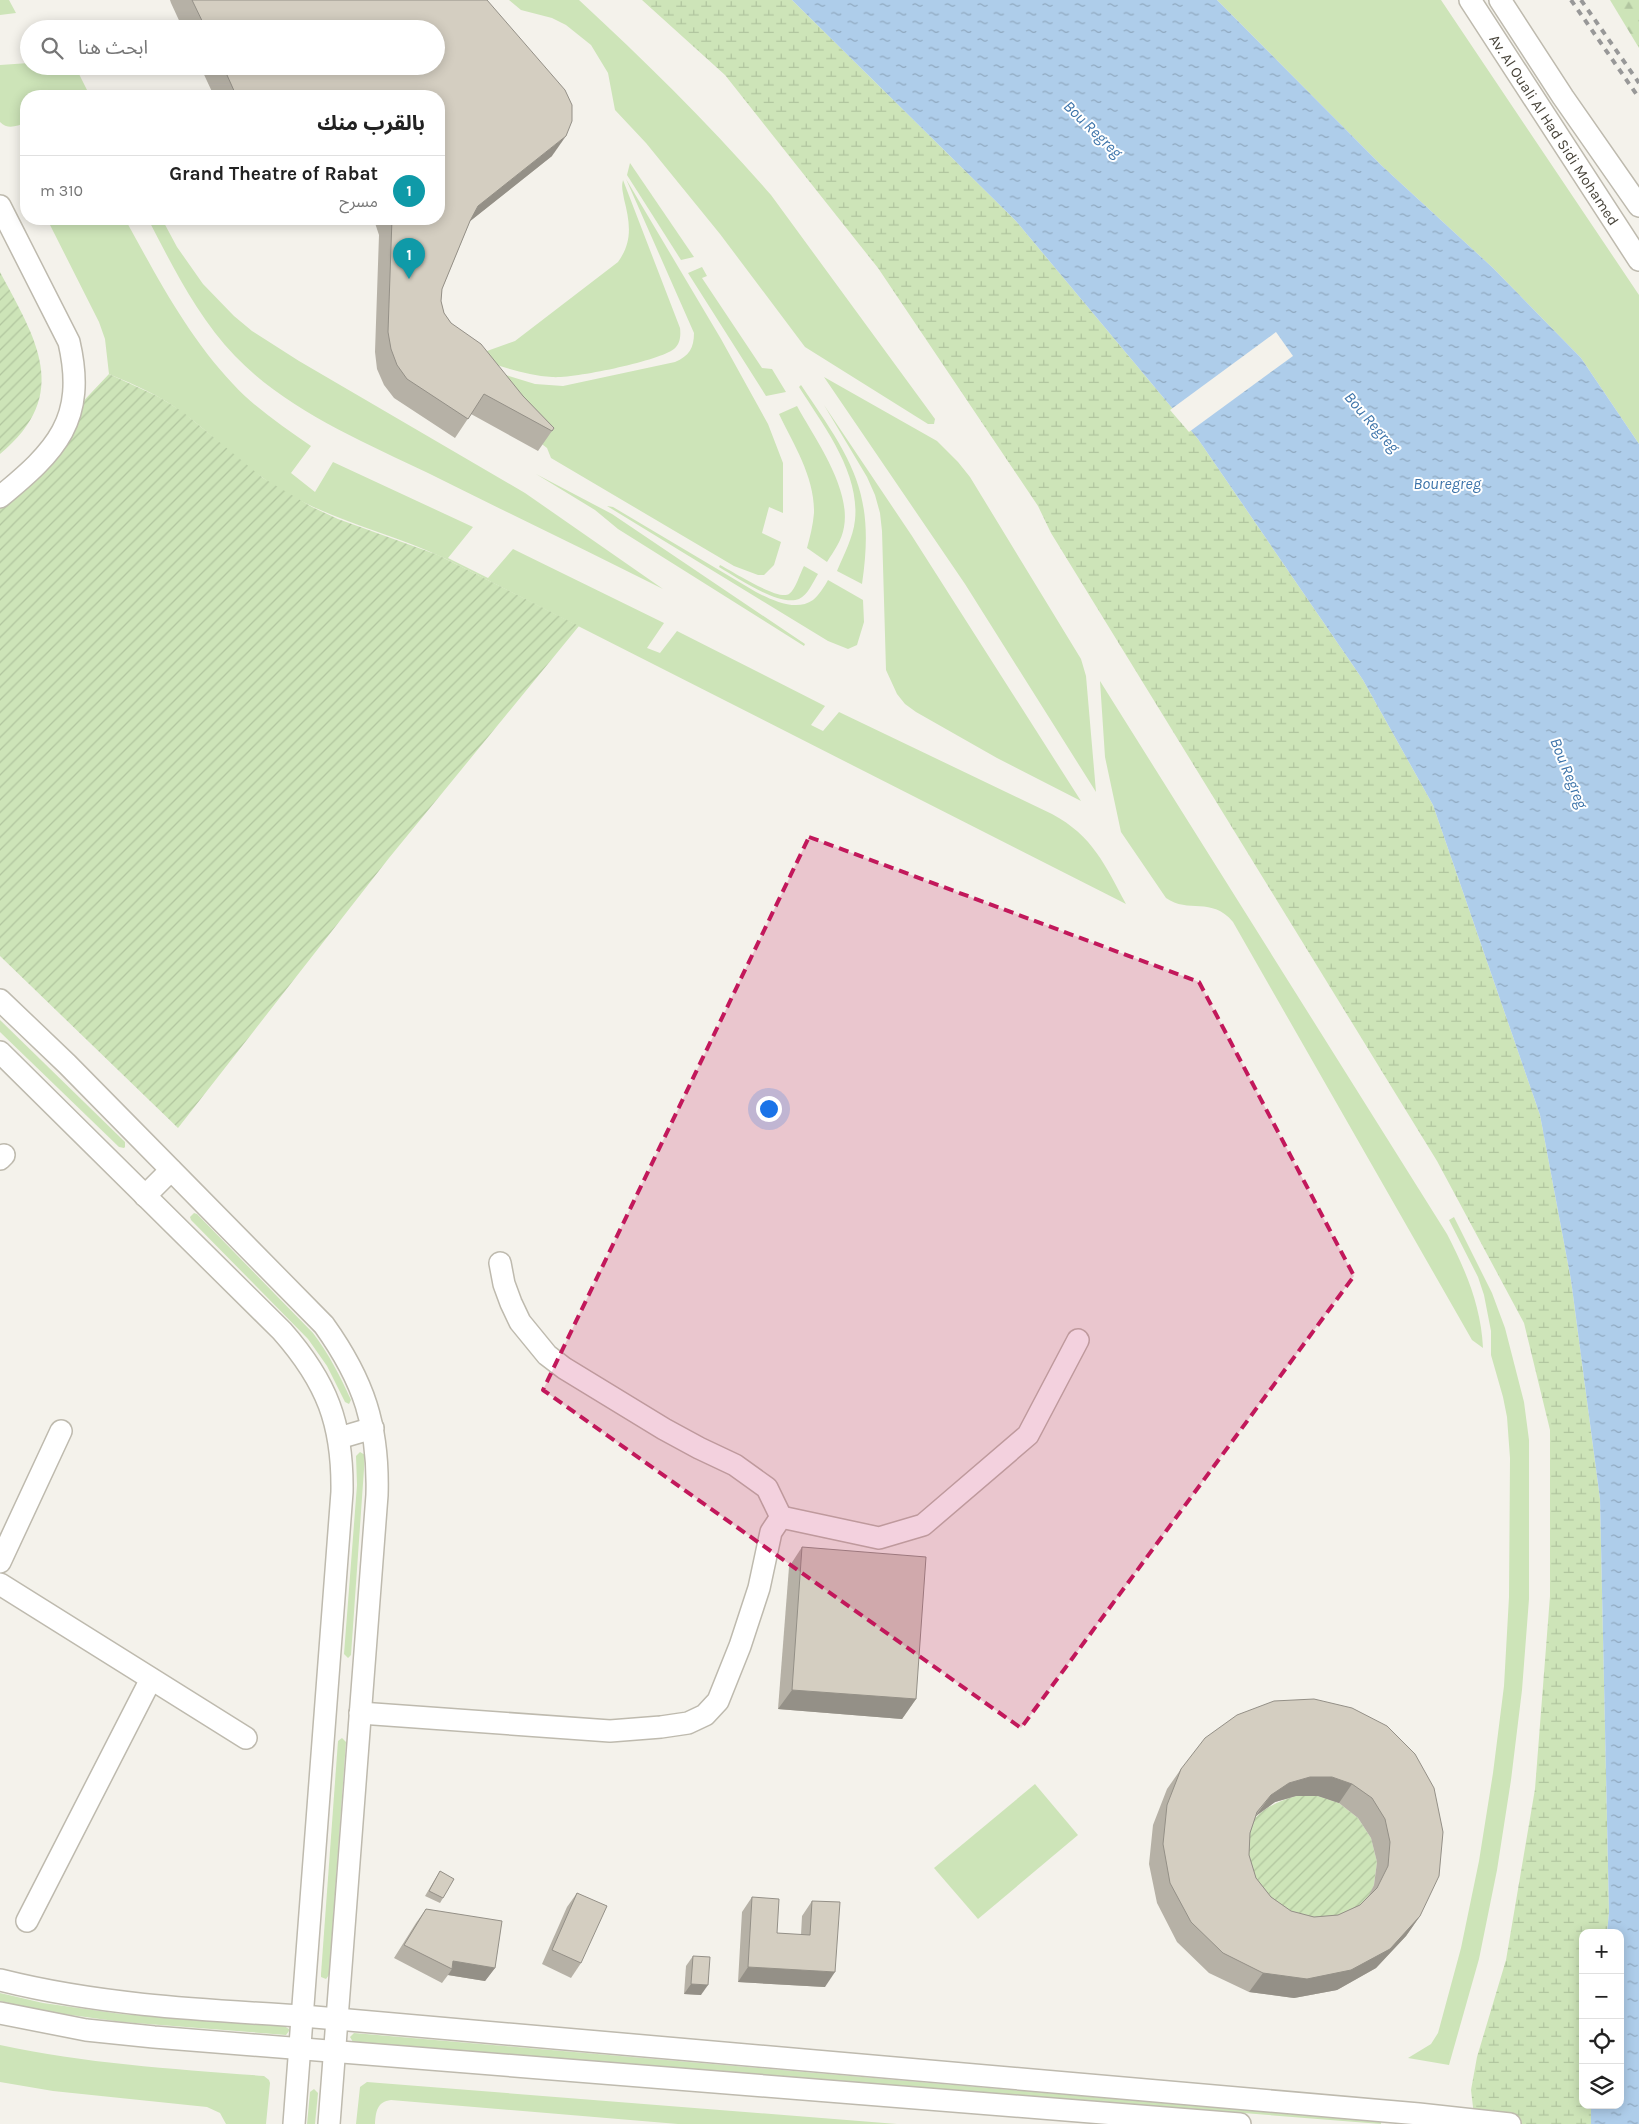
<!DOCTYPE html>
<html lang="ar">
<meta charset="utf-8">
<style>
:root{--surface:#fff;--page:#f6f6f6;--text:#222;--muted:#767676;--line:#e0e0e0;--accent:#0b8043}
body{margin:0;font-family:Karla,"Noto Sans Arabic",sans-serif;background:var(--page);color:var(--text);direction:rtl}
.controls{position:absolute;right:15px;bottom:15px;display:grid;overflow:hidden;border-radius:10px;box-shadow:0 2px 12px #0003}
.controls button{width:45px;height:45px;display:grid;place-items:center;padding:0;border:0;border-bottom:1px solid var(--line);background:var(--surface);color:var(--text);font:25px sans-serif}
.you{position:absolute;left:768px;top:1108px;width:18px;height:18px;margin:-12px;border:4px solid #fff;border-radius:50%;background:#1a73e8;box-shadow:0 0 0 8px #1a73e833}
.badge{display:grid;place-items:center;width:32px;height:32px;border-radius:50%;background:var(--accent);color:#fff;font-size:16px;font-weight:700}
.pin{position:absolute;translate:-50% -41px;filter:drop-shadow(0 1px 2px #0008)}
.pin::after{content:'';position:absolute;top:26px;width:18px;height:15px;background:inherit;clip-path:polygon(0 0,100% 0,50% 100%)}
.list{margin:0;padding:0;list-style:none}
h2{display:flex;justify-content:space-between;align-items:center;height:65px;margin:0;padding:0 20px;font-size:21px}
h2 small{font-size:16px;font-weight:400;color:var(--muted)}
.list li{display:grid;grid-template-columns:32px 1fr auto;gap:15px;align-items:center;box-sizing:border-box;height:70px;padding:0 20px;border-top:1px solid var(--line)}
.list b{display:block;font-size:19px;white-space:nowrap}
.list p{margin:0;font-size:16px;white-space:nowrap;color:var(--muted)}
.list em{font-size:16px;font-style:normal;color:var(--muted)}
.icon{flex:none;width:28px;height:28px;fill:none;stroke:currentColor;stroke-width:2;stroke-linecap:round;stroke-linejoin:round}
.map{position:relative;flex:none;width:1639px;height:2124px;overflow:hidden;direction:ltr}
.search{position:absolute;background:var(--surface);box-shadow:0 2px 12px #0003;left:20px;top:20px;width:425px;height:55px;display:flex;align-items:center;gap:12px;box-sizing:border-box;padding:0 18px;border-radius:28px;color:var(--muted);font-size:19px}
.panel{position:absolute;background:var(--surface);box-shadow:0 2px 12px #0003;left:20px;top:90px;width:425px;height:135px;border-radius:20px;direction:rtl}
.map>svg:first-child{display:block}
.green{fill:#cde4b8}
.forest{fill:url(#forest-firs)}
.wetland{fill:url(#wetland-marsh)}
.garden{fill:url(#garden-furrows)}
.water{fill:url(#water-ripples)}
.pier{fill:#f4f2eb}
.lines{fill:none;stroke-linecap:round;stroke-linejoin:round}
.minor-casing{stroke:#bebaae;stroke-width:24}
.minor{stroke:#fff;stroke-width:21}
.rail{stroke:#989898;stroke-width:4;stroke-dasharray:6 6;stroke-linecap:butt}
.wall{fill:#b6b1a6;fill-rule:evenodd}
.shaded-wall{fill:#949087}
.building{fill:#d4cec1;stroke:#949087;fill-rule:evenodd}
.marked{fill:#c2185b;fill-opacity:0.2;stroke:#c2185b;stroke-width:4;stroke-dasharray:10 6;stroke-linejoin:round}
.labels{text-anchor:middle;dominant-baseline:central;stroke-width:4;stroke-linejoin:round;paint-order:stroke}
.street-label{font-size:15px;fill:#474339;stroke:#fff}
.water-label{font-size:16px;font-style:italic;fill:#3c73a9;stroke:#fff}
</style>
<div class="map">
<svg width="1639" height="2124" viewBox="0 0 1639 2124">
<defs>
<pattern id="forest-firs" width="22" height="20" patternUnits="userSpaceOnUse" patternTransform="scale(1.25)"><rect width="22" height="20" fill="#cde4b8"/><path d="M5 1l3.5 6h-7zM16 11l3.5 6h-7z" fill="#b1c59f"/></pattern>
<pattern id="wetland-marsh" width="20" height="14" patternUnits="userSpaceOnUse" patternTransform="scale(1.25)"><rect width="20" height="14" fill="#cde4b8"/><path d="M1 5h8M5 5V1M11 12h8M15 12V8" fill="none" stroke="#b1c59f"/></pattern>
<pattern id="garden-furrows" width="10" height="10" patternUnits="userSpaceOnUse" patternTransform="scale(1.25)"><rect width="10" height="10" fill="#cde4b8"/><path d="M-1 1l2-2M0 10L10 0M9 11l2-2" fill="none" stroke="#b1c59f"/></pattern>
<pattern id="water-ripples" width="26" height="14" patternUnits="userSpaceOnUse" patternTransform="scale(1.25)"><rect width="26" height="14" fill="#aecdea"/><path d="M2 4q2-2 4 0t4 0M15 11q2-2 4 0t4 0" fill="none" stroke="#8fa8bf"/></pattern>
</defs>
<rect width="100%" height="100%" fill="#f4f2eb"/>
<g class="green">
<path d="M0,0H9L16,13L0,15Z"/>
<path d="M509,0H579C646,62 711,126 771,195L935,419L934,424H928L805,347L720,234L646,143L615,110L608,73L591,45L566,25L552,18L521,10Z"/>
<path d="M1217,0H1441L1639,295V444L1581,358L1493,268L1381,165Z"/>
<path d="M29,63V66H75L90,96H26V123C16,126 8,130 0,122V65Z"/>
<path d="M630,163L694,257L681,260L627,175Z"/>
<path d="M626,179L721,339L768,424L783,463V513L769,507L762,533L781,542L774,565L764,575H758L734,566L551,458L547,448L521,428L467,363L535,384L563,386L675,362C689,356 694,348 694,333Z"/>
<path d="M623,180L680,328C681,336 680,344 674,349C659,361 572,379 552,377C521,375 490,362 460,354L487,351L515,341L618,262C633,241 630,223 624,199C623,192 621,187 623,180Z"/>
<path d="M47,219H125C157,277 187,335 233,384C255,408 284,427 311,446L291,473L315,492L333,462L473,527L448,558L488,578L513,549L664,623L647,648L660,653L677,631L825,706L811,725L823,731L839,712L1052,814C1093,836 1105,865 1126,904L444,558C384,530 318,518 263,478C235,459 211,433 183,413C161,396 135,385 109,374L105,339L99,322Z"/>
<path d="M148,219H162L177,247L203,284L234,316L252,331L299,361L525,493L663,589C585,550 506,512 428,473C362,441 287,410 235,356C197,316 173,267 148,219Z"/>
<path d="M702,267L707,276L702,278L762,368L772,369L786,392L766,396L688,273Z"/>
<path d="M824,377L937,441L958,462L970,477L1081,659L1086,676L1096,792L965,584Z"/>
<path d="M801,385C851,459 876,491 862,584L837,571C844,554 853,538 855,520C860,472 823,425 799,387Z"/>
<path d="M824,405L912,536L1081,801L997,758L916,712L905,704L897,694L886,670L882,531L880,513L875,495L867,477Z"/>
<path d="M797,406C815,439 851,488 844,527C842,540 834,551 827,562L807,548C810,537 813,525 814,513C815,478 794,445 779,414Z"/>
<path d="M536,474L612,514L805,644L804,646L618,529L595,510Z"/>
<path d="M607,506L613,507L756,592C772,600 796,612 813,600C819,595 824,587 828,580L863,600L864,622L857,645L848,649L828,641Z"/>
<path d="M720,565C732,571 778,601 789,594C796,589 800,573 804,566L818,574C813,582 808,595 799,599C779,607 736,577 719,567Z"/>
<path d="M1100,681L1447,1234C1466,1271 1481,1306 1483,1348L1472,1340L1233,922C1212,896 1188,914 1166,898L1121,832L1105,757Z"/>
<path d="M0,1020L125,1142V1147L124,1148L119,1147L0,1032Z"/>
<path d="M194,1213L197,1214L313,1333C329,1354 340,1376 351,1400L349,1404L345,1402L327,1366L308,1339L191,1220L190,1217Z"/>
<path d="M1454,1217L1492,1293L1505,1328L1524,1402L1529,1440V1599L1522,1690L1511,1780L1497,1870L1479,1959L1449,2065L1408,2058L1431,2044L1438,2033L1461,1948L1479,1861L1493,1773L1504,1686L1509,1597L1510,1458L1507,1417L1503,1397L1491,1355V1331L1484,1295L1478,1277L1449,1220Z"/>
<path d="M360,1452L365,1455L351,1655L348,1658L344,1654L357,1485L356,1456Z"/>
<path d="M342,1738L346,1742L329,1975L326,1979L321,1977V1974L338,1741Z"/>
<path d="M1035,1784L1078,1835L978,1919L934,1868Z"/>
<path d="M0,1993L43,2003L121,2014L284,2026L289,2029V2031L286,2035L122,2022L42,2011L0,2001Z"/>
<path d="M354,2033L1381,2122V2124L353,2042L350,2037Z"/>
<path d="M0,2045C87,2064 176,2069 264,2076L269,2080L270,2083L266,2124H226L220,2113L207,2107L53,2091L0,2082Z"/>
<path d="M367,2082L897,2124H678L391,2100C377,2102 376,2111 375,2124H356L360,2087Z"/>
<path d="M314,2089L318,2093L315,2124H307L310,2092Z"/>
</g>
<path class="forest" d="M1610,0H1639V48Z"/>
<path class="wetland" d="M642,0H792L1016,221L1198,439L1363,680L1433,805L1540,1115L1571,1280L1600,1499L1609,1912L1607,1933H1583V2105H1591V2124H1475L1471,2090L1477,2057L1506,1960L1535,1789L1550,1596V1430L1524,1323L1437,1161L1051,533L1038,506L878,268L725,75Z"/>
<g class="garden">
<path d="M0,272C35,338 73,394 0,454Z"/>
<path d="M109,374L159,397L183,412L263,478L312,507L338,519L438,555L579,626L389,858L178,1128L0,956V489Z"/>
<path d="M1296,1796H1318L1339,1803L1358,1818L1371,1838L1377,1862L1374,1885L1364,1907L1300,1936L1236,1853C1248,1819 1262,1806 1296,1796Z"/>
</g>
<path class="water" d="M792,0H1217L1381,165L1493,268L1581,358L1639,444V2124H1591V2105H1620V1933H1607L1609,1912L1600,1499L1571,1280L1540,1115L1433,805L1363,680L1198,439L1016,221Z"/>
<path class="pier" d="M1276,332L1293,356L1189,432L1170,410Z"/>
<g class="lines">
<defs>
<g id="minor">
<path d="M1470,0L1639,260"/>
<path d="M1500,0L1563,97L1639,206"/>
<path d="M0,206L69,342C87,420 56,451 0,497"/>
<path d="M0,1000L67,1064L324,1325C364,1381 379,1426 377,1495L329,2124"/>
<path d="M0,1052L282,1331C327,1382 343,1424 342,1492L294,2124"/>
<path d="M0,1159L4,1155"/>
<path d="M145,1196L171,1170"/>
<path d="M500,1263L504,1284L511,1303L520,1322L547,1355L564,1368L664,1429L699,1448L735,1465L767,1488L781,1517"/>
<path d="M339,1438L373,1428"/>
<path d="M0,1562L61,1431"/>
<path d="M0,1584L246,1738"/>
<path d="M360,1713L610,1731L661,1727L688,1723L705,1715L718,1701L740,1646L759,1588L771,1532L781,1517L879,1538L923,1525L1028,1435L1078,1340"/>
<path d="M27,1921L151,1679"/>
<path d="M0,1980C99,2005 201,2010 303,2016L1419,2114L1510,2124"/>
<path d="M0,2013L86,2030L154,2037L1240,2124"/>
</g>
</defs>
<use href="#minor" class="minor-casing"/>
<use href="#minor" class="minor"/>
<g class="rail">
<path d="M1571,0L1639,98"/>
<path d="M1581,0L1639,83"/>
</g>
</g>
<g class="wall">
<path d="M170,0H487L552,156L470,221L442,289L441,301L444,313L451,323L554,428L538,451L471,414L455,438L394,398L384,385L377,369L375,352L379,235L374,220L372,219H439V96H214L200,66H436V29H183L171,3Z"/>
<path d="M802,1547L916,1699L902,1719L778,1709L789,1567Z"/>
<path d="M1352,1708L1420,1916L1406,1936L1376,1968L1337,1990L1294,1998L1249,1992L1209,1973L1177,1942L1157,1903L1149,1864L1153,1825L1167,1789L1181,1769ZM1296,1796H1318L1339,1803L1358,1818L1371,1838L1377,1862L1374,1885L1369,1895L1360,1905L1338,1915L1314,1917L1291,1911L1271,1897L1256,1878L1249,1855L1250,1833L1256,1816L1275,1802Z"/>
<path d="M440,1871L443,1898L440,1903L425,1896Z"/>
<path d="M577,1893L581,1963L571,1978L542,1964L567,1907Z"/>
<path d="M752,1897L777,1933L801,1935L802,1916L812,1901L825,1987L738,1982L742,1912Z"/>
<path d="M426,1909L495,1968L485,1981L448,1975L442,1983L394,1958L416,1923Z"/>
<path d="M693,1956L701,1995L684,1994L686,1966Z"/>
</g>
<g class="shaded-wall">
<path d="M566,136L552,156L464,226L478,206Z"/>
<path d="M792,1690L916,1699L902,1719L778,1709Z"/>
<path d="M1310,1777H1332L1352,1784L1339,1803L1318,1796H1296L1275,1802L1257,1815L1244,1832L1271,1795L1289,1783Z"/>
<path d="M1420,1916L1406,1936L1376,1968L1337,1990L1294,1998L1249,1992L1263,1973Z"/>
<path d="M453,1961L495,1968L485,1981L448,1975L452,1969Z"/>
<path d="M748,1967L835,1972L825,1987L738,1982Z"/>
<path d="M691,1984L708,1985L701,1995L684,1994Z"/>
</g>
<g class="building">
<path d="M192,0H487L565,90L572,105V121L566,136L478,206L470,221L442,289L441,301L444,313L451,323L481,344L523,396L554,428L552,431L484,394L468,419L407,379L397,365L391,349L388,332L392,219H439V96H238L235,93L223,66H436V29H206Z"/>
<path d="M802,1547L926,1557L916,1699L792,1690Z"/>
<path d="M1314,1699L1352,1708L1387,1726L1415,1754L1434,1788L1443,1832L1439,1876L1420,1916L1390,1949L1351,1970L1307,1979L1263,1973L1223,1953L1191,1922L1170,1883L1163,1844L1167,1805L1181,1769L1205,1738L1237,1715L1274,1701ZM1310,1777H1332L1352,1784L1372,1798L1385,1819L1390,1842L1388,1866L1377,1888L1360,1905L1338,1915L1314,1917L1291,1911L1271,1897L1256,1878L1249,1855L1250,1833L1257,1812L1271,1795L1289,1783Z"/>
<path d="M440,1871L454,1879L443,1898L429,1891Z"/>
<path d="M577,1893L607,1906L581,1963L552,1950Z"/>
<path d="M752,1897L779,1899L777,1933L810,1935L812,1901L840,1902L835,1972L748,1967Z"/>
<path d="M426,1909L502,1921L495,1968L453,1961L452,1969L404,1945Z"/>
<path d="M693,1956L710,1957L708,1985L691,1984Z"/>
</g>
<path class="marked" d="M809,837L1199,982L1354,1276L1021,1728L543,1390Z"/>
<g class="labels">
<g class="street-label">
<text transform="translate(1554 130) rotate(57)">Av. Al Ouali Al Had Sidi Mohamed</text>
</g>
<g class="water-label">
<text transform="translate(1093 129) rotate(44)">Bou Regreg</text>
<text transform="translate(1372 422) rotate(49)">Bou Regreg</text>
<text x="1447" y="483">Bouregreg</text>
<text transform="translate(1569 773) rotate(68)">Bou Regreg</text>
</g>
</g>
</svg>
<div class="controls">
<button>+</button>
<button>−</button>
<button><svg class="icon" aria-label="locate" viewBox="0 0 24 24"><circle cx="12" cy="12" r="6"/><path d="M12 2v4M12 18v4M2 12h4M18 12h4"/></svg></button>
<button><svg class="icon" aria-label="layers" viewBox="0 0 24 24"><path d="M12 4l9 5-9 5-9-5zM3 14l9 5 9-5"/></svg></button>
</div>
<div class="you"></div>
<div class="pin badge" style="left:409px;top:279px;background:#0f9aa8">1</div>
<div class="search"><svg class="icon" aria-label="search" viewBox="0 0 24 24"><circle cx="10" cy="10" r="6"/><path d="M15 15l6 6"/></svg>ابحث هنا</div>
<section class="panel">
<h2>بالقرب منك<small></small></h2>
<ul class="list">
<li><span class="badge" style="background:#0f9aa8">1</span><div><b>Grand Theatre of Rabat</b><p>مسرح</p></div><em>310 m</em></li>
</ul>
</section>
</div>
